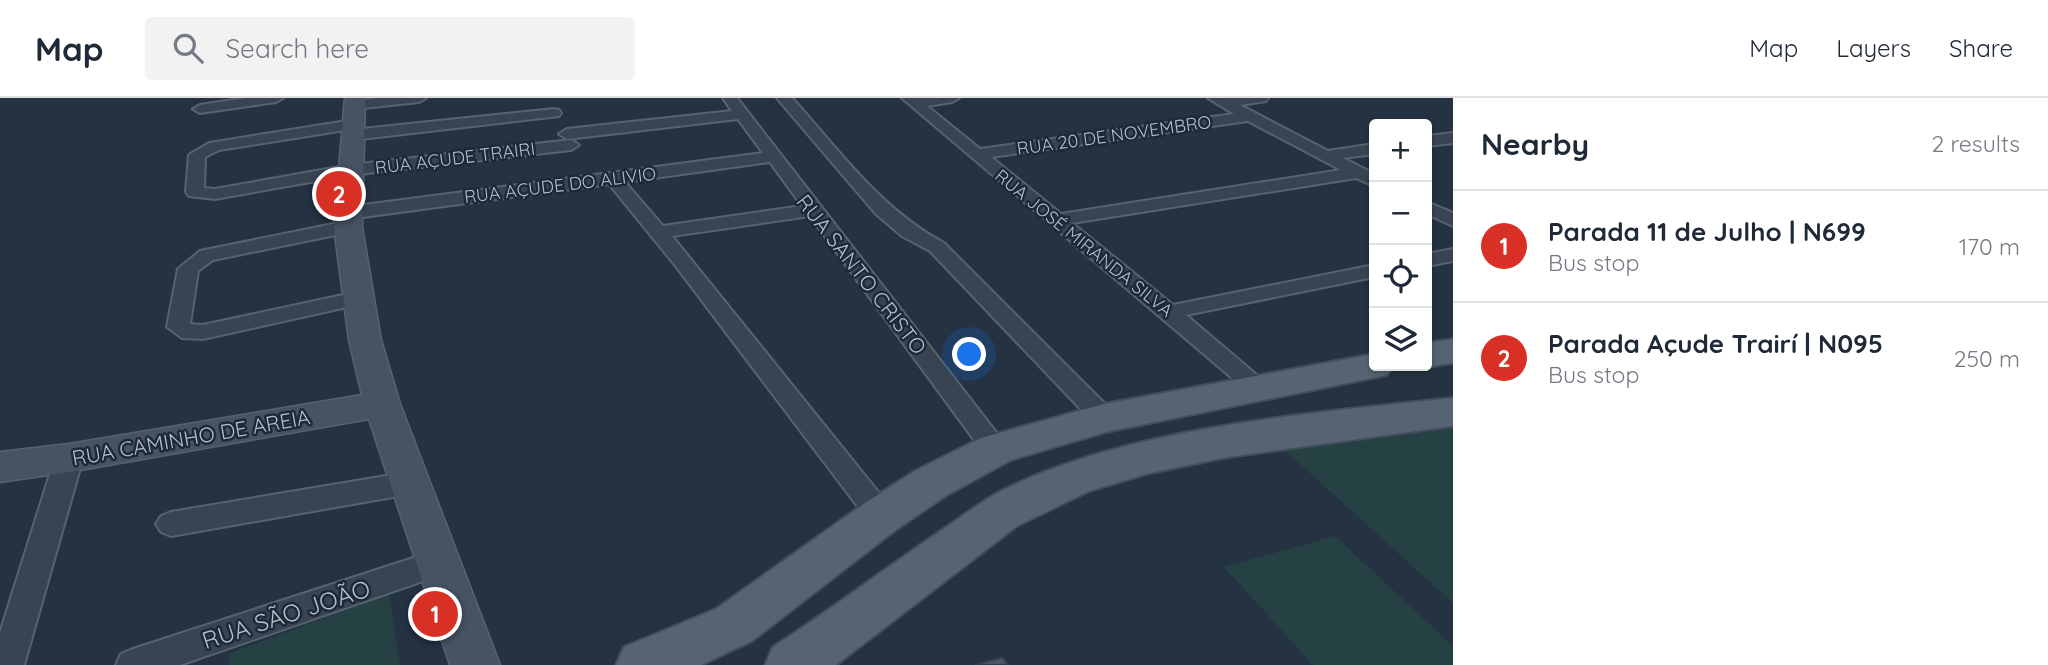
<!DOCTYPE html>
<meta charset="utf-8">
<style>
:root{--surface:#fff;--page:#f2f2f3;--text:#1f2937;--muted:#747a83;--line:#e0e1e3;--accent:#d93025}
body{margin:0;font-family:Quicksand,sans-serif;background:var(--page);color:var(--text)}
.controls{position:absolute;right:21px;top:21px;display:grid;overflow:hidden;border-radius:7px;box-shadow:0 2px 5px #0004}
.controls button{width:63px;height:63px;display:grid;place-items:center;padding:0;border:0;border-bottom:2px solid var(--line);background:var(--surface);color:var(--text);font:35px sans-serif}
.you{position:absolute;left:970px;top:257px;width:24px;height:24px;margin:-18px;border:5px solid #fff;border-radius:50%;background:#1a73e8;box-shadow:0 0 0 10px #1a73e833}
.badge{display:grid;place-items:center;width:46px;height:46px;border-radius:50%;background:var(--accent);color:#fff;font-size:23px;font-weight:700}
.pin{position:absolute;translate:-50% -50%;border:4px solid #fff;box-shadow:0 2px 7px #0006}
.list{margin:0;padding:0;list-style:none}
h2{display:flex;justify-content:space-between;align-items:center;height:91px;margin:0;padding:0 28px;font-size:30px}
h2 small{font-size:23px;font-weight:400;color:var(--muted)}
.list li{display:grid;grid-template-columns:46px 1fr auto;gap:21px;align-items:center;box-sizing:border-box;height:112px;padding:0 28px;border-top:2px solid var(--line)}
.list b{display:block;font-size:26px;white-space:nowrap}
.list p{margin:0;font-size:23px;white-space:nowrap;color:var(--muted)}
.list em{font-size:23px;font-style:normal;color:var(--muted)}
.icon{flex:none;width:38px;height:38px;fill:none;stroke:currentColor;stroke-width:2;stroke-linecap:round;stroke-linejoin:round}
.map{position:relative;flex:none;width:1453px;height:567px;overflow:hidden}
header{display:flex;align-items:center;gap:42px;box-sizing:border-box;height:98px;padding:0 35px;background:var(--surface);border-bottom:2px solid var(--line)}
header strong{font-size:33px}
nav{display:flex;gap:38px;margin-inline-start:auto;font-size:24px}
.search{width:490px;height:63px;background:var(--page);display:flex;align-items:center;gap:18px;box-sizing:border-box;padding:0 24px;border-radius:7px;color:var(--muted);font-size:26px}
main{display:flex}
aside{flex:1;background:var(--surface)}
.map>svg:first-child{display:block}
.green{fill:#264143}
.building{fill:#455466;stroke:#303b47;stroke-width:2}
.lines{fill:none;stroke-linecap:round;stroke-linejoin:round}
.street-casing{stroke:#56626f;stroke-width:4}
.secondary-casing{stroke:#56626f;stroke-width:3}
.primary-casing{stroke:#424d5b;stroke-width:4}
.street{fill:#384452;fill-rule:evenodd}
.secondary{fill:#465365;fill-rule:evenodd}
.primary{fill:#566372;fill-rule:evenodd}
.labels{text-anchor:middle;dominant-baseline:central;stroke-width:5;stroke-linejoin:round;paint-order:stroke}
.far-street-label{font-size:18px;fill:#b5bfcc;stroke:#1d2937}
.street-label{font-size:21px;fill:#b5bfcc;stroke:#1d2937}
.near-street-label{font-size:24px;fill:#b5bfcc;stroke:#1d2937}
</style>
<header>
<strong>Map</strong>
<div class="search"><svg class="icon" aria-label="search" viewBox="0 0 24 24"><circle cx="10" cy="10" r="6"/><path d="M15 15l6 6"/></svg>Search here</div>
<nav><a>Map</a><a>Layers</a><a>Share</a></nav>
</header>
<main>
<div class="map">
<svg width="1453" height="567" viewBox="0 0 1453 567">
<rect width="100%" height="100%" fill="#243242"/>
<g class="green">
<path d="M1453,327V505L1279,347Z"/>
<path d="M1335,438L1453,548V567H1313L1224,469Z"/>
<path d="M389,496L400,567H229L228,556Z"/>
</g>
<path class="building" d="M1003,559L1008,567H976V566Z"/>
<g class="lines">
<defs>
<g id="street">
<path d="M246,0H283L276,4L200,15L193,11L200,7Z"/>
<path d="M379,0H426L419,4L354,11L347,7L354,3Z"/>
<path d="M723,0H737L1009,351L1006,358L996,361L986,358L810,118L672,138L891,410L896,418L891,426L881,429L871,426L675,167L609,86L348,121L339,115L348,109L763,55L738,21L567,41L559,36L567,31L732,13ZM770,64L802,108L663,128L625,84Z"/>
<path d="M777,0H792C839,52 881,112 944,145L1113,314L1117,320L1113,326L1104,329L1095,326L930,153L902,138L876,116Z"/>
<path d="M902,0H959L952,4L927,8L980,51L1234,16L1208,0H1268L1266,3L1240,7L1328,53L1374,46V56L1343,60L1374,76V88L1356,80L1072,125L1173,207L1374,167V179L1186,217L1272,290L1269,296L1260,298L1251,296ZM1248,23L1341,72L1061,116L991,59Z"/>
<path d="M554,11L559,12L561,15L559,18L352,42L344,37L352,32Z"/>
<path d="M353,22L358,24L361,27L358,30L219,52L205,59L204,90L215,91L350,67L571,42L579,47L571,52L350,77L215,101L189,98L186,94L189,57L209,45Z"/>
<path d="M1453,35V45L1427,48V38Z"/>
<path d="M1427,104L1453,115V128L1427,116Z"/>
<path d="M348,123L355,125L357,129L355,133L213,162L198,173L190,226L203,227L357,194L365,195L368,200L365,205L203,241L182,240L167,229L178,171L200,153Z"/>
<path d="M1453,151V163L1427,168V156Z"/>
<path d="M69,350L79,353L83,360L24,567H0V535L55,360L59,353Z"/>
<path d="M410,374L420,378L424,385L420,392L410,396L171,438L161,434L156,426L161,418L171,414Z"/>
<path d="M438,452L449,456L453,465L449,474L180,567H116L121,556L133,551Z"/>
</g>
<path id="secondary" d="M345,0H365L362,129L381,242L400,306L500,567H450L369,321L69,374L0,384V354L69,346L362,297L349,242L334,129Z"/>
<g id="primary">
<path d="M1453,241V265L1427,269L1423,268H1427V245Z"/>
<path d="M1374,256V268H1393L1387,277L1106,334L1011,362L947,397L897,431L752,543L701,567H616L624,549L716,511L865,405L915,373L981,340L1104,306Z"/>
<path d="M1453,300V328L1228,359L1150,375L1089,393L1017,428L836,567H765L773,549C829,513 883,472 939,434C960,420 979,405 1001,393C1128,329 1312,315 1453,300Z"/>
</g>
</defs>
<use href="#street" class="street-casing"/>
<use href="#secondary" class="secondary-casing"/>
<use href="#primary" class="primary-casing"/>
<use href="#street" class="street"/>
<use href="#secondary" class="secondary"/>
<use href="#primary" class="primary"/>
</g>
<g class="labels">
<g class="far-street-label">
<text transform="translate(1114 37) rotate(-8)">RUA 20 DE NOVEMBRO</text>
<text transform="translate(455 60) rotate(-7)">RUA AÇUDE TRAIRI</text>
<text transform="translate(560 87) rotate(-7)">RUA AÇUDE DO ALIVIO</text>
<text transform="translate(1084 145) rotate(39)">RUA JOSÉ MIRANDA SILVA</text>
</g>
<g class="street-label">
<text transform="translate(862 176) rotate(52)">RUA SANTO CRISTO</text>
<text transform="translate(191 339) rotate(-10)">RUA CAMINHO DE AREIA</text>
</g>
<g class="near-street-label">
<text transform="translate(286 516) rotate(-18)">RUA SÃO JOÃO</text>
</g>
</g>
</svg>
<div class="controls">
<button>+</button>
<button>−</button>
<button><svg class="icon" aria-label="locate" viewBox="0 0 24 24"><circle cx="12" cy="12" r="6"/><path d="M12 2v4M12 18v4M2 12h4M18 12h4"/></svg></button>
<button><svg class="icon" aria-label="layers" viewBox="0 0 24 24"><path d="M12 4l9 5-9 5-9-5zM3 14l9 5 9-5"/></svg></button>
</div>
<div class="you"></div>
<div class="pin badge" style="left:435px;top:516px">1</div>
<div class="pin badge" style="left:339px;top:96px">2</div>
</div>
<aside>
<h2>Nearby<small>2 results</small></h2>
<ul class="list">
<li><span class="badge">1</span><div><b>Parada 11 de Julho | N699</b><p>Bus stop</p></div><em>170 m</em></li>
<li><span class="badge">2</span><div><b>Parada Açude Trairí | N095</b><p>Bus stop</p></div><em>250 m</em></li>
</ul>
</aside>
</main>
